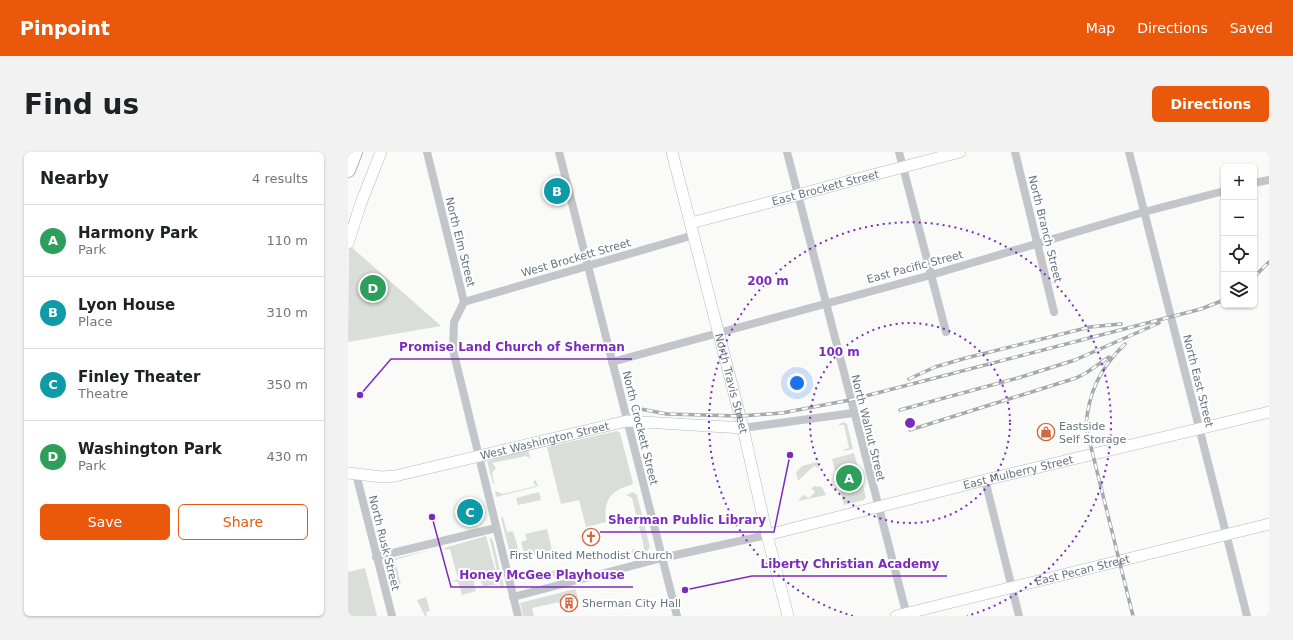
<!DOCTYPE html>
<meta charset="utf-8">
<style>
:root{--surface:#fff;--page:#f2f2f2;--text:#202124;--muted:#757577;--line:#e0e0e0;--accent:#ea580c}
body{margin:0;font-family:"DejaVu Sans",sans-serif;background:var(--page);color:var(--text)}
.controls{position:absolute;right:12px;top:12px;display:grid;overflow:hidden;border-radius:6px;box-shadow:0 1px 3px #0004}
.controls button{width:36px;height:36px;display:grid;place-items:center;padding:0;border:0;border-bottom:1px solid var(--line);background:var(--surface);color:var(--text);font:20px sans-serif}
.you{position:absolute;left:449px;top:231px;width:14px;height:14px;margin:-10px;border:3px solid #fff;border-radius:50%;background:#1a73e8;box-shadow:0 0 0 6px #1a73e833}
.badge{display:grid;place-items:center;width:26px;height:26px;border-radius:50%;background:var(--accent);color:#fff;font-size:13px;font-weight:700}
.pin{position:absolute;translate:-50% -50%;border:2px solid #fff;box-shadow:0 1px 4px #0006}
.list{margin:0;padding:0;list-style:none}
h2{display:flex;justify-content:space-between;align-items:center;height:52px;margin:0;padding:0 16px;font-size:17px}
h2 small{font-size:13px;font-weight:400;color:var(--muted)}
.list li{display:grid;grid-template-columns:26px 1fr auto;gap:12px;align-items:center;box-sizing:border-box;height:72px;padding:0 16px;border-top:1px solid var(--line)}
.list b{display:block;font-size:15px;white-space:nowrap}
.list p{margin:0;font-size:13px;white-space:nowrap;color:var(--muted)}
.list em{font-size:13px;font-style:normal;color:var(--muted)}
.actions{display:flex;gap:8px;padding:12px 16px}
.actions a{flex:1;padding:9px 0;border:1px solid var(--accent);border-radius:6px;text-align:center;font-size:14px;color:var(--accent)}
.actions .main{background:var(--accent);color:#fff}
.icon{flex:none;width:22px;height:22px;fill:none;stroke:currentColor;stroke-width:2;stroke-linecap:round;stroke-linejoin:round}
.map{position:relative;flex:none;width:921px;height:464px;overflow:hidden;border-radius:6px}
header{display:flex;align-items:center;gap:24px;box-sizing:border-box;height:56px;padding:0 20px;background:var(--accent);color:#fff}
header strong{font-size:19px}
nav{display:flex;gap:22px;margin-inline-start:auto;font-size:14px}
.intro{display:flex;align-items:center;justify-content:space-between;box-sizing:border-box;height:96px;padding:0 24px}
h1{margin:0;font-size:28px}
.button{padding:10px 18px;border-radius:6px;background:var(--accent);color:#fff;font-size:14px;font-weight:700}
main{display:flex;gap:24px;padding:0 24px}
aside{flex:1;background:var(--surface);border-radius:6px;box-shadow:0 1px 3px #0004}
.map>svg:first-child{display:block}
.green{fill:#daded8}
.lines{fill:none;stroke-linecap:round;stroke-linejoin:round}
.secondary-casing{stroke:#b4b9be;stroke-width:12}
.highway-casing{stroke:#b3b7bb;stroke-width:16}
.street{stroke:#c2c5c9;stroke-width:8}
.secondary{stroke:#fff;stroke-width:11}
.highway{stroke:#fff;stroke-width:14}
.rail-casing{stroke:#a4a9af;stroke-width:3.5}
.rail{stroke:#fff;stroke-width:2;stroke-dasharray:6;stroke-linecap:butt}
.ring{fill:none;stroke:#7b2cbf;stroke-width:2;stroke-dasharray:2 4}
.labels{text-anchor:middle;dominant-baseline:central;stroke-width:4;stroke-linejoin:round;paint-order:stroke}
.street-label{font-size:11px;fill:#677480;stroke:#fff}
.poi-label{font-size:11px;fill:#677480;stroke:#fff;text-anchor:start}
.centre{fill:#7b2cbf;stroke:#fff;stroke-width:2}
.ring-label{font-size:12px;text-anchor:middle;font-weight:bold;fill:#7b2cbf;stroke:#fff;stroke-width:4;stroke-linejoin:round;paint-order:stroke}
.leader{fill:none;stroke:#7b2cbf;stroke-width:1.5}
.callout-dot{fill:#7b2cbf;stroke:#fff;stroke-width:1.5}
.callout-label{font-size:12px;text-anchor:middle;font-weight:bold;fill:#7b2cbf;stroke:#fff;stroke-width:4;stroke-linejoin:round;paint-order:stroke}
</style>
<header>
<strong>Pinpoint</strong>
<nav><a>Map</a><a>Directions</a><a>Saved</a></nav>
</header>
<div class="intro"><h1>Find us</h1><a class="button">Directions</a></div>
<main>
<aside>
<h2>Nearby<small>4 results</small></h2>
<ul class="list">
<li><span class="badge" style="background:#2e9e5b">A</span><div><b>Harmony Park</b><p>Park</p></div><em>110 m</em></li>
<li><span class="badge" style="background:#0f9aa8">B</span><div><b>Lyon House</b><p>Place</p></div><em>310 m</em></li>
<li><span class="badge" style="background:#0f9aa8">C</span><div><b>Finley Theater</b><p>Theatre</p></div><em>350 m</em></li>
<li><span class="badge" style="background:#2e9e5b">D</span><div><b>Washington Park</b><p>Park</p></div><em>430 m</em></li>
</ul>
<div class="actions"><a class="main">Save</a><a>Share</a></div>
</aside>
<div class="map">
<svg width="921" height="464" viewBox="0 0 921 464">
<rect width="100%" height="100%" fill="#fafaf8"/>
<g class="green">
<path d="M1,93L93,174L0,190Z"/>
<path d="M495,270L499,272L505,297L496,299L495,298L501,296L496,273H490Z"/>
<path d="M269,279L272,281L285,331L283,333C263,338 255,348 258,370L238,375L231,348L213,352L199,295Z"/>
<path d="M180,298L183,307L178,304L144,311L148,316L144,321L146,331L145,332L139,309Z"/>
<path d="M506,301L518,345L516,348L496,353L484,307Z"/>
<path d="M469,310L471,316L466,314L450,329L448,320L454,314Z"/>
<path d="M187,328L190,333L188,335L148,345L147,339L155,342L188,334L185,330Z"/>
<path d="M467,334L474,335L478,343L450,349L455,343L461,346L467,340L463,336Z"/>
<path d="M191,340L193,348L170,353L168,346Z"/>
<path d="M285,340L289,343L302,395L298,401L285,405L283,400L285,397L295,398L296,395L284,346L278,343Z"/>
<path d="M155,365L159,380L165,379L172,403L163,406L153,366Z"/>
<path d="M199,377L204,398L177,405L173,390L179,388L177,382Z"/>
<path d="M138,384L151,432L135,435L132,426L125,427L128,439L114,443L110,430L104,429L110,427L102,397L97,398L96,396Z"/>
<path d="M141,384L145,389L156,435L153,436Z"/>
<path d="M85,397L47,408L53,433C45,429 37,415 45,407Z"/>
<path d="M17,416L29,464H0V420Z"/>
<path d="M215,416L217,422L199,426L192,422Z"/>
<path d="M227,437L230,446L184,456L186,464H175L172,451Z"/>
<path d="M78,445L82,459L78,460L79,464H77L69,448Z"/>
</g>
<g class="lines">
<defs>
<g id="secondary">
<path id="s1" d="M324,0L395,276L419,383L440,464"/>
<path id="s2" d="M343,71L612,0"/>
<path d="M0,91L13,51L33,0"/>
<path id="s3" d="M0,321L34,325L47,324L279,269L395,276"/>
<path id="s4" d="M419,383L637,328L921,260"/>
<path id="s5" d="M548,464L921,372"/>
</g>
<path id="highway" d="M0,18L7,0"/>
</defs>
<use href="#secondary" class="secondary-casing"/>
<use href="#highway" class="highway-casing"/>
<g class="street">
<path d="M79,0L116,150L106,170L105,198L170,464"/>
<path d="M211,0L329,464"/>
<path d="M439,0L559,464"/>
<path d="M551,0L598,180"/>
<path d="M667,0L706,160"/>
<path d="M781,0L899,464"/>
<path d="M906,31L921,28"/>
<path d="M116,150L346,83"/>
<path d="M264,210L583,123L796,60L876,39"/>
<path d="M395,276L505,261"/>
<path d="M8,322L44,464"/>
<path d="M637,328L671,464"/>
<path d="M28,405L148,376"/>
<path d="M165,445L314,406L419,383"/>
</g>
<use href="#secondary" class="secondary"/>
<use href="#highway" class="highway"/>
<defs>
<g id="rail">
<path d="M906,125L921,110"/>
<path d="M777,192C752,216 740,241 738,275L785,464"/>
<path d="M561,227L587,215L618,206L742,175L773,172"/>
<path d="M287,256L319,262L392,264L434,261L502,248L853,157L876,148"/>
<path d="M552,258L670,226L727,208L811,171"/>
<path d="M562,278L728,226L738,221L761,205"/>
</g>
</defs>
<use href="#rail" class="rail-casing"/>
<use href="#rail" class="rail"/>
</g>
<g class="ring">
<circle cx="562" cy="271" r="100"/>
<path d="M505 464A201 201 0 1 1 619 464"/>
</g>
<defs>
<symbol id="shop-ring" viewBox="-11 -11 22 22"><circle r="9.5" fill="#fff" stroke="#d26940" stroke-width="1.5"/><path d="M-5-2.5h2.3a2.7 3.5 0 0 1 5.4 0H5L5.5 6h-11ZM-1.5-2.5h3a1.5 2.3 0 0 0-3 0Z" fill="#d26940"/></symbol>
<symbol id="church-ring" viewBox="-11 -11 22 22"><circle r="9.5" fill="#fff" stroke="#d26940" stroke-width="1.5"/><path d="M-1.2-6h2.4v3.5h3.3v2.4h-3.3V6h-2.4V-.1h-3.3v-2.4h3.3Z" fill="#d26940"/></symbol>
<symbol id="building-ring" viewBox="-11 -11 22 22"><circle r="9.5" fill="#fff" stroke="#d26940" stroke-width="1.5"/><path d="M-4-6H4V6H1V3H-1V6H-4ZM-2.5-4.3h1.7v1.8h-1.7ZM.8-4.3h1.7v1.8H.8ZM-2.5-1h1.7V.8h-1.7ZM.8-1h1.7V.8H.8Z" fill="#d26940"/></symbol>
</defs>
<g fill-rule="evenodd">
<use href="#shop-ring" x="688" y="270" width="20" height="20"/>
<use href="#church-ring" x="233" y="375" width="20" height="20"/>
<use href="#building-ring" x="211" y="441" width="20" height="20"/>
</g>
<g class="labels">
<g class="street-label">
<text stroke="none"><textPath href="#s2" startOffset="139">East Brockett Street</textPath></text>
<text transform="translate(697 77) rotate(76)">North Branch Street</text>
<text transform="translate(112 90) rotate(76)">North Elm Street</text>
<text transform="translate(228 106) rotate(-16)">West Brockett Street</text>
<text transform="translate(567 115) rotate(-15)">East Pacific Street</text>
<text transform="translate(850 229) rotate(76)">North East Street</text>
<text stroke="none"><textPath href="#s1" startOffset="239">North Travis Street</textPath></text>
<text transform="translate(292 276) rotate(76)">North Crockett Street</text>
<text transform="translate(520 276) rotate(76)">North Walnut Street</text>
<text stroke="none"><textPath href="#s3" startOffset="201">West Washington Street</textPath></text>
<text stroke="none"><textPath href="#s4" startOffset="259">East Mulberry Street</textPath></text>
<text transform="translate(36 391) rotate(76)">North Rusk Street</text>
<text stroke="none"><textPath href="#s5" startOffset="192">East Pecan Street</textPath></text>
</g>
<g class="poi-label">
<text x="711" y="274">Eastside<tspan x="711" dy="13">Self Storage</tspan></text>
<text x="243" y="403" text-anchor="middle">First United Methodist Church</text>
<text x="234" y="451">Sherman City Hall</text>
</g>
</g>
<circle cx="562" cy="271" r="6" class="centre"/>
<g class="ring-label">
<text x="420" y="133">200 m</text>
<text x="491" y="204">100 m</text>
</g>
<path class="leader" d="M12 243L43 207H284M442 303L426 380H252M337 438L404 424H599M84 365L103 435H285"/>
<g class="callout-dot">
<circle cx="12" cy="243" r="4"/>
<circle cx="442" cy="303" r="4"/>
<circle cx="337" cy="438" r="4"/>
<circle cx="84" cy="365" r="4"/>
</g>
<g class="callout-label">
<text x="164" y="199">Promise Land Church of Sherman</text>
<text x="339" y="372">Sherman Public Library</text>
<text x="502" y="416">Liberty Christian Academy</text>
<text x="194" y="427">Honey McGee Playhouse</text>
</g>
</svg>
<div class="controls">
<button>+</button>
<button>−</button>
<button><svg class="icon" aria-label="locate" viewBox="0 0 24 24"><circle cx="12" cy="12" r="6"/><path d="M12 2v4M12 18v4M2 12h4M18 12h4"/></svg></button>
<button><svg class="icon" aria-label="layers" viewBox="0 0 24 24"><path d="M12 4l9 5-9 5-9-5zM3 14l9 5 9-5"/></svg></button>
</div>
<div class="you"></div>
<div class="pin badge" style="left:501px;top:326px;background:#2e9e5b">A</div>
<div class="pin badge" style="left:209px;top:39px;background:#0f9aa8">B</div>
<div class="pin badge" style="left:122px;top:360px;background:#0f9aa8">C</div>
<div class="pin badge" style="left:25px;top:136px;background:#2e9e5b">D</div>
</div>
</main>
